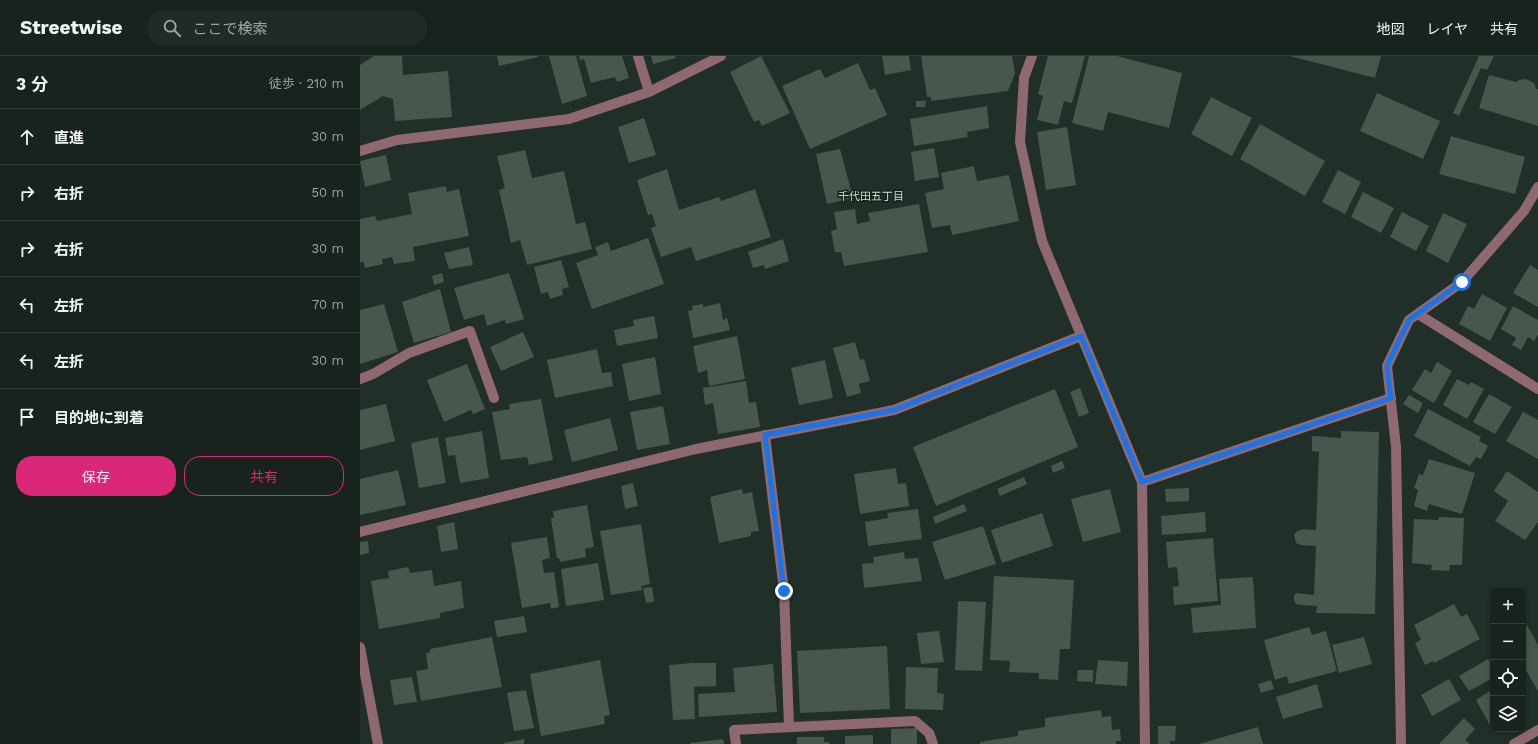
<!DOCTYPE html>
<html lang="ja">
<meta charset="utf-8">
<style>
:root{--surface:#18231d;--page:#212b26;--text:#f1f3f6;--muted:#9fa4a4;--line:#36403b;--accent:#db2777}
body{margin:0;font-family:"Work Sans","Noto Sans JP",sans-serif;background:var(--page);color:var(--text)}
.controls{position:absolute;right:12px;bottom:12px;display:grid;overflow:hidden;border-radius:8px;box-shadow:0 2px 6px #0003}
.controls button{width:36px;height:36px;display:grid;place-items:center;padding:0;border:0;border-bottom:1px solid var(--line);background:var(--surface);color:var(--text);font:20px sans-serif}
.stop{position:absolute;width:12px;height:12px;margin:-9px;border:3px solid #1a73e8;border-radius:50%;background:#fff}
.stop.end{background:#1a73e8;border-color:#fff;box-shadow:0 1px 4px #0008}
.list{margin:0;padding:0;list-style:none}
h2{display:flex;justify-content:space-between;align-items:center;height:52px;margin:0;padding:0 16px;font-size:17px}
h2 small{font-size:13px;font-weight:400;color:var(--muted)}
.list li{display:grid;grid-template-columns:26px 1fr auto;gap:12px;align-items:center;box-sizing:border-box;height:56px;padding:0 16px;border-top:1px solid var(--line)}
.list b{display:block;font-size:15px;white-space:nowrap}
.list em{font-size:13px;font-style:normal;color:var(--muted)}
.actions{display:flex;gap:8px;padding:12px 16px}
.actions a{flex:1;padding:9px 0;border:1px solid var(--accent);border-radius:16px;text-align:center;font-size:14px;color:var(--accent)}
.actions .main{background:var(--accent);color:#fff}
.icon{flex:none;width:22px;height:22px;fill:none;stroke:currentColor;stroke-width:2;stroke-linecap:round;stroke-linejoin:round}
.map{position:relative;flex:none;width:1178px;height:688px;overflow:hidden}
header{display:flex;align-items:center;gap:24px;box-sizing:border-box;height:56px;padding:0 20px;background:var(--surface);border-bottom:1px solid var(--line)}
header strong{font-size:19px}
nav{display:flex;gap:22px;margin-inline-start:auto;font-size:14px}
.search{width:280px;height:36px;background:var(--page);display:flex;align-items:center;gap:10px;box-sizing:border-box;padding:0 14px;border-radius:22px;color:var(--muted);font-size:15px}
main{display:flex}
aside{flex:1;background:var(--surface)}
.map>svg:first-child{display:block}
.building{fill:#47574d}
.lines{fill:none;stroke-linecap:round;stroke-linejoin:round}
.minor{stroke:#906872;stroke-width:10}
.route{stroke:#1a73e8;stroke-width:5}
.labels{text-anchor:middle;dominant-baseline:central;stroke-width:3.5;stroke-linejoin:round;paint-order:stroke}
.neighbourhood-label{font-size:11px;fill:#d1dad5;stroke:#17251d}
</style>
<header>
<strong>Streetwise</strong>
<div class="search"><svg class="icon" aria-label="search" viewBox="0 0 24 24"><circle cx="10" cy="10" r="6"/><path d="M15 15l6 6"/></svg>ここで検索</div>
<nav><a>地図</a><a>レイヤ</a><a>共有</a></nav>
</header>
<main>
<aside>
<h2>3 分<small>徒歩 · 210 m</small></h2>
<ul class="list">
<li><svg class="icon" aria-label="ahead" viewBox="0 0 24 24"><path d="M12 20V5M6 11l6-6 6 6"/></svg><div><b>直進</b></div><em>30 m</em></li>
<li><svg class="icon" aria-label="right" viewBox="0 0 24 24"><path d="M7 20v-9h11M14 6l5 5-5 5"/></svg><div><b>右折</b></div><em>50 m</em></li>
<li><svg class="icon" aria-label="right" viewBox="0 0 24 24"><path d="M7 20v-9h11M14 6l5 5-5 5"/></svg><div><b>右折</b></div><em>30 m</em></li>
<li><svg class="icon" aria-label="left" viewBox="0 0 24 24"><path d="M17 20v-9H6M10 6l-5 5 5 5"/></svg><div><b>左折</b></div><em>70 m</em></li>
<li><svg class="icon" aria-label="left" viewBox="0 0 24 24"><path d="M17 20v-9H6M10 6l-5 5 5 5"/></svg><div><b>左折</b></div><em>30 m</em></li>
<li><svg class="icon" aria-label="arrive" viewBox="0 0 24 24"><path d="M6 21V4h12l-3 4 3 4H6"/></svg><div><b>目的地に到着</b></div></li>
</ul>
<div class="actions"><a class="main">保存</a><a>共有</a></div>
</aside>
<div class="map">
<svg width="1178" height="688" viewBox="0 0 1178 688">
<rect width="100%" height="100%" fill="#202f27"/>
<g class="building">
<path d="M14,0H42L43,19L88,15L92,61L35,65L33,43L23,40L0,54V9Z"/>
<path d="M137,0H178V1L139,10Z"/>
<path d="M189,0H216L227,40L202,48Z"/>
<path d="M219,0H262L269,22L257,26L255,21L231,27L224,3L220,4Z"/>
<path d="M291,0H315L316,2L293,8Z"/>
<path d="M401,0L430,57L402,70L399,64L394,66L370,16Z"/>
<path d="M522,0H549L551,14L525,19Z"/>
<path d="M561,0H652L655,17L648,35L571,45V41H567Z"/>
<path d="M688,0H725L712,47L704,45L698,69L677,64L683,40L678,38Z"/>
<path d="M729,0H757L822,17L809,72L748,56L743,75L712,67Z"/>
<path d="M930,0H1021L1015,22Z"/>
<path d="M1119,0H1134L1127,14L1121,12L1099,60L1093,57Z"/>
<path d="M498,7L510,34L515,32L527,59L450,93L422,30L460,13L465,22Z"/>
<path d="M1129,19L1156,26L1159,24L1166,23L1174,27L1176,33H1178V70L1119,52Z"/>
<path d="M1017,37L1080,65L1063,103L1000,75Z"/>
<path d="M851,41L892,62L872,100L831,78Z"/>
<path d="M556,45H566L565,51H556Z"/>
<path d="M627,50L629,72L607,76L608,81L554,90L550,63Z"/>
<path d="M284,62L296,99L269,107L258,71Z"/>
<path d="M900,68L965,105L945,140L880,103Z"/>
<path d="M707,71L716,129L686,134L677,76Z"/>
<path d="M1091,80L1165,101L1155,138L1079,118Z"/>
<path d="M574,92L579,121L555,125L551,96Z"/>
<path d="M480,93L493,142L467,148L456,98Z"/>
<path d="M165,94L172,122L204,115L216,168L225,166L232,193L167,209L160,184L151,187L139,134L145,132L137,100Z"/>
<path d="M26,99L31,124L5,131L0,105Z"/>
<path d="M614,110L617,125L649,119L659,165L592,179L590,169L572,172L565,137L584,133L581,117Z"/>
<path d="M307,113L319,154L359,141L361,145L395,133L411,181L336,205L331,191L301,201L291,172L296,170L292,158L288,159L277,124Z"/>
<path d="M978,114L1001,126L985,158L962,146Z"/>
<path d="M86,130L87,136L99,133L109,180L53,191L55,205L34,208L32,201L22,203L23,208L5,212L4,206H0V163L15,160L17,165L52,158L48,137Z"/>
<path d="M1003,136L1034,152L1021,177L991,161Z"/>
<path d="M559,148L568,196L484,210L481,196H475L471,175L477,173L474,156L495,153L497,168L510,165L508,157Z"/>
<path d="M1042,156L1069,170L1056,195L1030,181Z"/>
<path d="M1083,157L1107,168L1088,207L1066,195Z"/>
<path d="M288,182L304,228L232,253L216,207L238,199L235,191L248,186L251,195Z"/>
<path d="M423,183L429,205L405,213L404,209L393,212L388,196Z"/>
<path d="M109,191L113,209L89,213L84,197Z"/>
<path d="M201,204L209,231L202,233L203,239L190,243L188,236L181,238L174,211Z"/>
<path d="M1170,209L1178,214V251L1153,237Z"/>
<path d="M82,217L84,226L74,229L72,220Z"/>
<path d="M149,217L164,263L146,268L145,264L127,270L124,258L104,264L94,232Z"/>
<path d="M80,233L91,276L54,287L42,246Z"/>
<path d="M1122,238L1147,252L1130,285L1099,268L1108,250L1114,253Z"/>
<path d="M360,247L363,264L367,262L370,274L333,282L328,255L333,254L332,250L343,248V251Z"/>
<path d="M24,248L38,296L0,308V254Z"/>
<path d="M1153,250L1178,264V279L1174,285L1168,281L1161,294L1152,289L1156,282L1141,273Z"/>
<path d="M294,260L298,282L257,290L254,274L274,270L273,264Z"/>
<path d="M163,276L174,301L141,315L130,291Z"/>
<path d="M377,280L385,323L349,330L347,314L338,317L333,290Z"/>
<path d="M495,286L500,304L504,303L510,325L499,328L501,337L487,341L473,292Z"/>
<path d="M237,293L242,317L251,316L253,330L195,342L187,304Z"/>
<path d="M295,301L301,338L269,345L262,308Z"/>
<path d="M465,304L473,342L439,349L431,312Z"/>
<path d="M1077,306L1092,315L1074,347L1052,334L1065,313L1071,317Z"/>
<path d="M107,308L125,353L113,358L111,354L84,366L67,324Z"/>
<path d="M1097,323L1109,329L1111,326L1124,333L1107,363L1083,349Z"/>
<path d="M386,325L389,347L396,346L400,371L358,378L353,347L345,349L343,332Z"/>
<path d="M720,332L729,357L719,361L710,336Z"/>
<path d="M695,333L718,391L576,450L553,391Z"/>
<path d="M1129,338L1152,351L1135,378L1113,366Z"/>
<path d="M1049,339L1063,347L1058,357L1043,348Z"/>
<path d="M181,343L193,404L169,409L167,401L141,404L132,356L150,353L149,348Z"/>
<path d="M26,348L35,385L0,394V354Z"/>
<path d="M303,350L310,388L277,394L270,356Z"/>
<path d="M1068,353L1121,381L1119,385L1128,390L1121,403L1116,401L1110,410L1054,380Z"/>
<path d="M1163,356L1178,364V403L1146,385Z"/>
<path d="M250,362L258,394L212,406L204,374Z"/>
<path d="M122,375L129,422L100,427L95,399L88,400L85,382Z"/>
<path d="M981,375L1019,376L1015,558L956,557L957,550L940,549L936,548L934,544V539L937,537L954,539L956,490L941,489L936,487L934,479L937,475L943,473L956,474L959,396L952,395V380L981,382Z"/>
<path d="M78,381L86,427L59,432L51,387Z"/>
<path d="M1069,403L1115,417L1102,458L1069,448L1067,455L1054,450L1058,434L1054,432L1059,418L1063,419Z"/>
<path d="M702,405L705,412L693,417L691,410Z"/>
<path d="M536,412L538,428L546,427L549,450L500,458L494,418Z"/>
<path d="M38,414L46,449L0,459V423Z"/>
<path d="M1147,415L1178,436V466L1165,484L1135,465L1148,445L1134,435Z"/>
<path d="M664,421L667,428L640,440L637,433Z"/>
<path d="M273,427L278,450L265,453L261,430Z"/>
<path d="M829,432V445L806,446L805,433Z"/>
<path d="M382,433L383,438L392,436L399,475L391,476V480L359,487L350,441Z"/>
<path d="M750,433L761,476L723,486L711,443Z"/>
<path d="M604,448L607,455L575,468L573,461Z"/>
<path d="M227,449L234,491L225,493L226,501L200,506L199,502H197L191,462H194L193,455Z"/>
<path d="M558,453L562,483L508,490L505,466L528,462L527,457Z"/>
<path d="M845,456L846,476L802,479L801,460Z"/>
<path d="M682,457L693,490L642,507L631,474Z"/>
<path d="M1079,461L1104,462L1102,509H1090L1089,515L1071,514L1072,509L1052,507L1054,463L1078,464Z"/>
<path d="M94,466L98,493L81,496L77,470Z"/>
<path d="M281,468L290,528L281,530L282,534L251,539L240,475Z"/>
<path d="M623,470L636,508L585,524L572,486Z"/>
<path d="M187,481L190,502L182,504L184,517L194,516L199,551L191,553L190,547L162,552L151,487Z"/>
<path d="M853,482L858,545L814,549L813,531L819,530L817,511L808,512L806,486Z"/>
<path d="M8,485L9,497L0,499V486Z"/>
<path d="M544,496L545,503L558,502L562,525L504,532L502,508L514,507L513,501Z"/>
<path d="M238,507L244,544L206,550L201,513Z"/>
<path d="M48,511L50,517L72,514L74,530L101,525L104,552L80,557V562L19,573L11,525L29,522L28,515Z"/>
<path d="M634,520L714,524L710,593H700L698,624L679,623V617L649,616L650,605L630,604Z"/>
<path d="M893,521L896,572L833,577L831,552L861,549L859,523Z"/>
<path d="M292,531L294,546L286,547L283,532Z"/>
<path d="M598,545L626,546L622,615L595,614Z"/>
<path d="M1094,548L1101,561L1107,558L1120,583L1074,607L1073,605L1065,609L1055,587L1061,584L1054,569Z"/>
<path d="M164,560L167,576L137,581L134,565Z"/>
<path d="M1167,569L1178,589V635L1163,609V571Z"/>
<path d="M949,571L952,579L966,575L977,615L929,628L927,620L915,624L904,584Z"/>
<path d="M579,575L584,606L561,608L557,577Z"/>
<path d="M132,581L142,631L61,645L56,615L68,613L66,597L70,596V593Z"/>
<path d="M1004,581L1012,608L979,617L972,589Z"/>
<path d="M527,590L530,653L440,657L437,595Z"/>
<path d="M1128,603L1133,611V622L1109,635L1099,620Z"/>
<path d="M240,604L250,659L244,660L245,668L181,680L170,618Z"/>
<path d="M738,604L768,606L767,630L735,628Z"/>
<path d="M332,607H356V630L334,631L335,663L313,664L309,609Z"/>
<path d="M413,608L417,656L339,661L338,638L375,636L373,612Z"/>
<path d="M546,611L578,612L577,637L584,638L583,654L545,653Z"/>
<path d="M718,614H733V626L717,625Z"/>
<path d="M52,621L57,646L34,649L30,624Z"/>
<path d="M1089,623L1101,644L1072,660L1061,639Z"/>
<path d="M911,624L914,633L901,637L898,628Z"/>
<path d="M957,628L963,651L923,663L916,641Z"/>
<path d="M1133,633V667L1130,669L1116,644Z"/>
<path d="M166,634L174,672L154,675L147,637Z"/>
<path d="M741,654L742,661L751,660L752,674L760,673L761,685H756V688H620V686L658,680V675L685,671V662Z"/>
<path d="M1104,662L1115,673L1105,684L1110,688H1079Z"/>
<path d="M798,670H816L815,685H810V688H798Z"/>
<path d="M898,671L903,688H839Z"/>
<path d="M557,672V688H531V673Z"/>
<path d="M513,679V688H485V680Z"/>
<path d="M437,681H464V686H469V688H437Z"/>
<path d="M164,683V688H144V687Z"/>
<path d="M363,683L364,688H330V687Z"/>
</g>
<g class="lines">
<g class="minor">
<path d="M278,0L289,36"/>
<path d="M672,0L664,22L660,86L682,185L782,426L785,688"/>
<path d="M0,95L37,84L209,63L289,36L361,0"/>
<path d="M1058,258L1178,333"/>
<path d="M0,323L13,318L49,297L110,275L134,342"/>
<path d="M405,379L424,535L429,671"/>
<path d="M782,426L1031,342"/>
<path d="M0,476L336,393L534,354L721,280"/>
<path d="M0,591L18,688"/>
<path d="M376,688L374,674L555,665L569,677L573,688"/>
<path d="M1041,688L1036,391L1027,310L1049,264L1102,226L1164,155L1178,131"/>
<path d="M1154,688L1178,674"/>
</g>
</g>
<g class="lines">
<path class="route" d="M424,535L405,379L534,354L721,280L782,426L1031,342L1027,310L1049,264L1102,226"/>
</g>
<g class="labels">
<g class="neighbourhood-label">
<text x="511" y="140">千代田五丁目</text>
</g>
</g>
</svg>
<div class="controls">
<button>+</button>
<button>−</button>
<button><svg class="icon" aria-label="locate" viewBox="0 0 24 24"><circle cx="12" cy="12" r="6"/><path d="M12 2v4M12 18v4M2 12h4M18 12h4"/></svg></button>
<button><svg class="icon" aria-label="layers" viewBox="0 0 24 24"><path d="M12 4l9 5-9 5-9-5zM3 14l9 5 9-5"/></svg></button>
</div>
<div class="stop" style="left:1102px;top:226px"></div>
<div class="stop end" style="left:424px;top:535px"></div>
</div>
</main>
